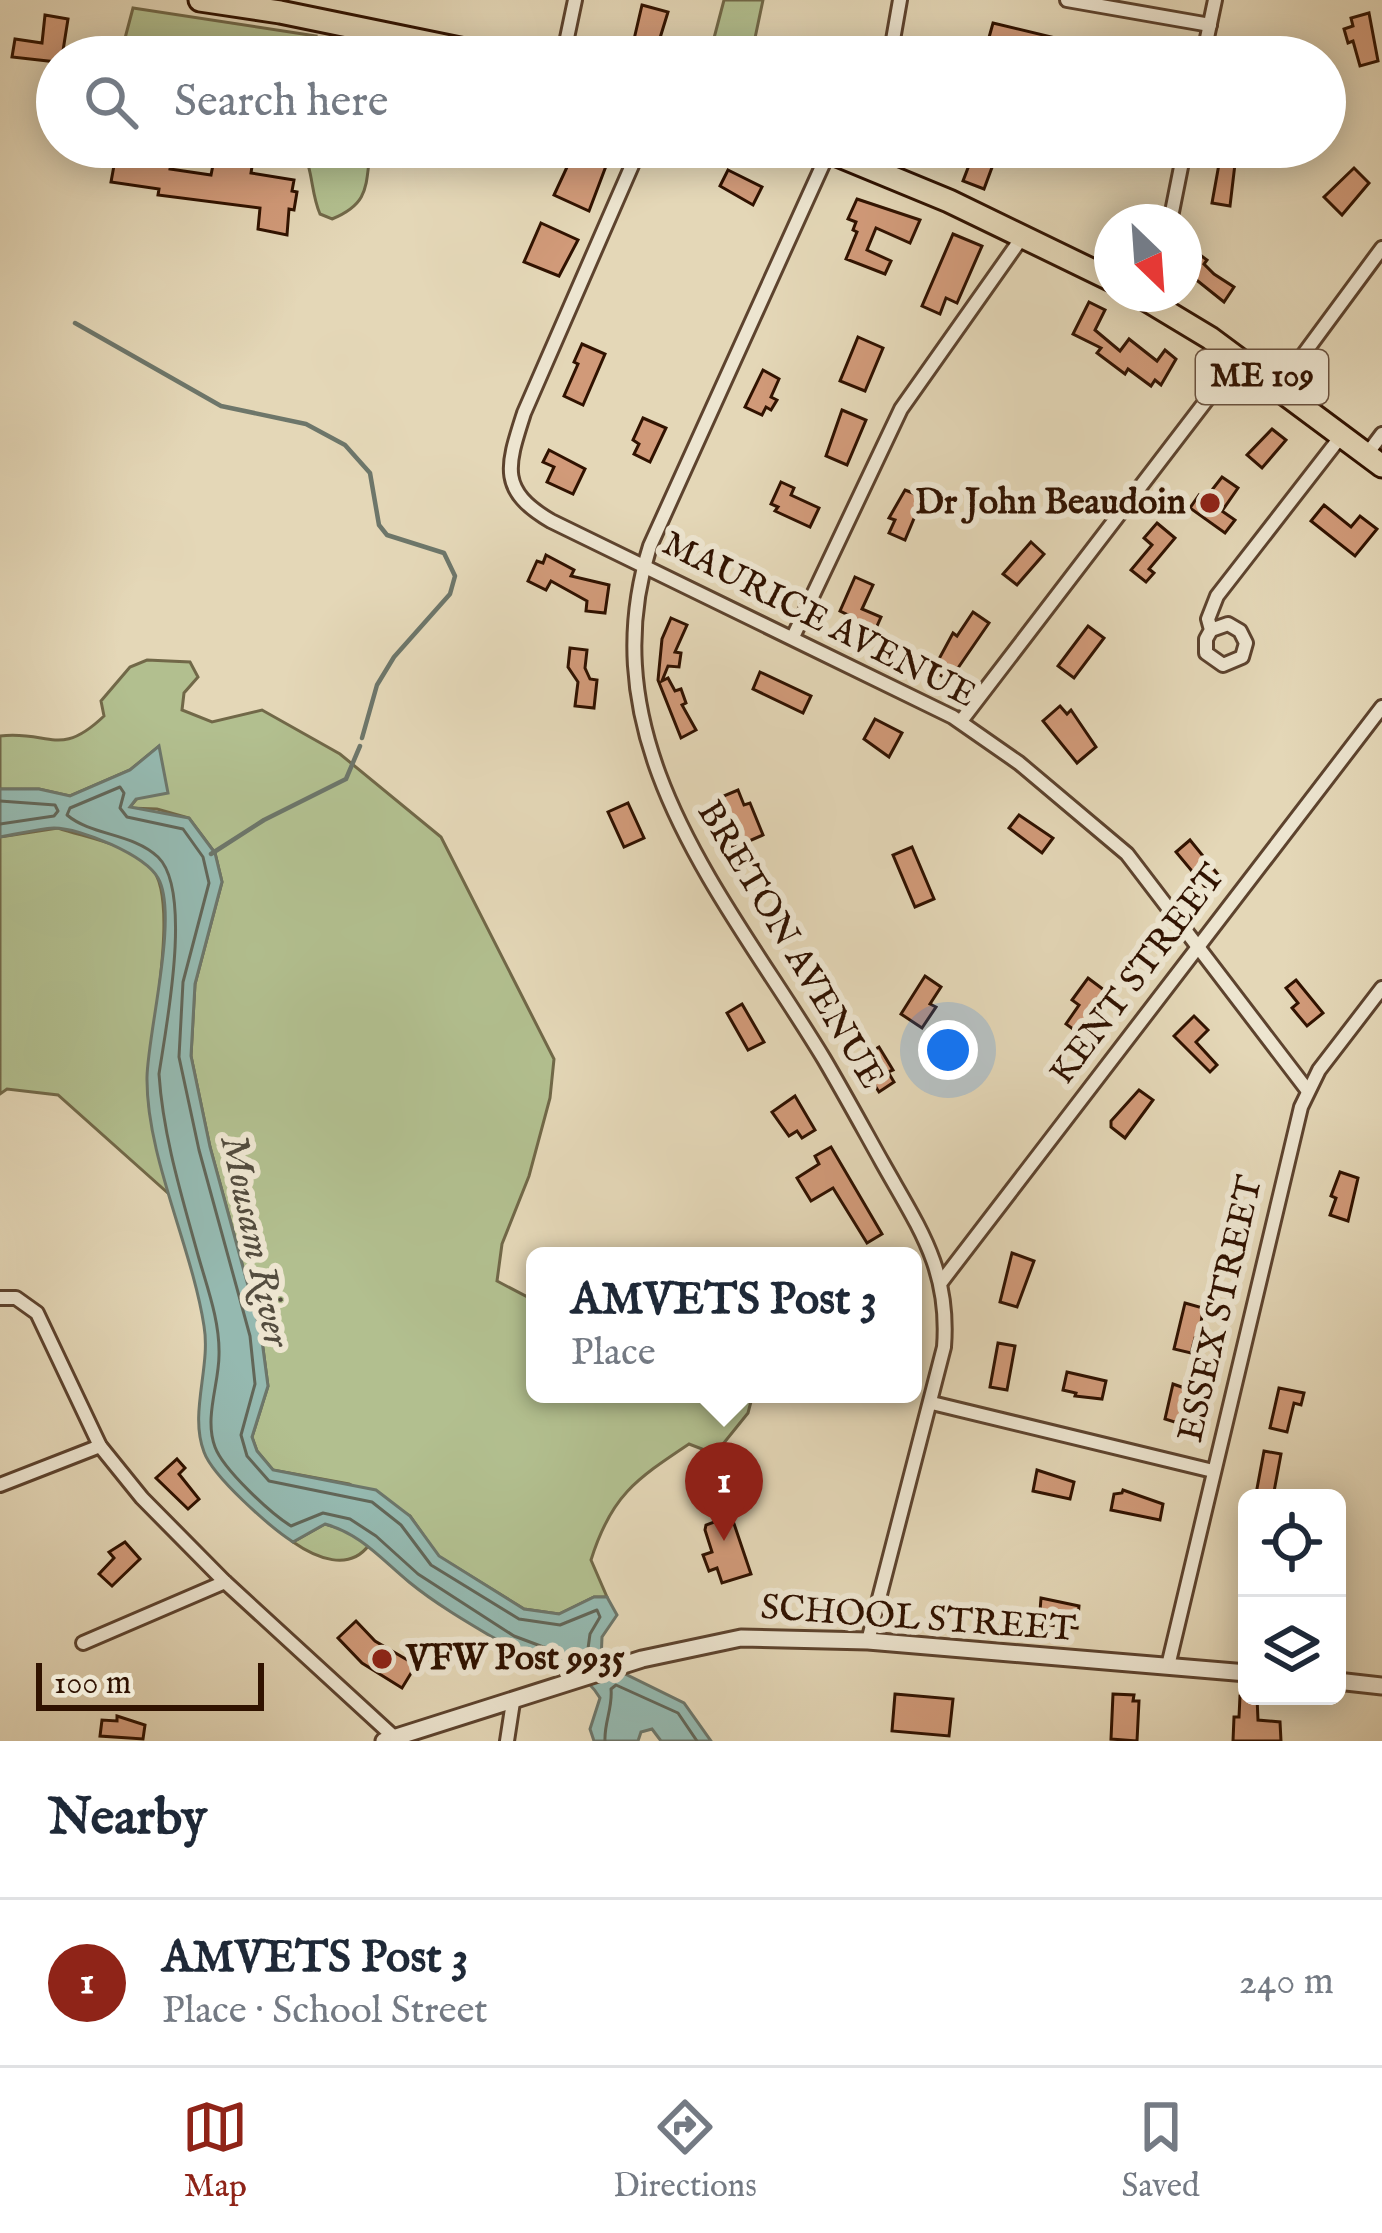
<!DOCTYPE html>
<meta charset="utf-8">
<style>
:root{--surface:#fff;--page:#f6f6f7;--text:#1f2937;--muted:#747a83;--line:#e0e1e3;--accent:#8f2418}
body{margin:0;font-family:"IM FELL English",serif;background:var(--page);color:var(--text)}
.controls{position:absolute;right:36px;bottom:36px;display:grid;overflow:hidden;border-radius:18px;box-shadow:0 6px 30px #0003}
.controls button{width:108px;height:108px;display:grid;place-items:center;padding:0;border:0;border-bottom:3px solid var(--line);background:var(--surface);color:var(--text);font:60px sans-serif}
.compass{position:absolute;left:1094px;top:204px;width:108px;height:108px;border-radius:50%;background:var(--surface);box-shadow:0 6px 30px #0003;rotate:155deg}
.scale{position:absolute;left:36px;bottom:30px;width:228px;box-sizing:border-box;padding-left:12px;border:6px solid #301200;border-top:0;font-size:33px;line-height:42px;white-space:nowrap;color:#301200;-webkit-text-stroke:9px #ede5d0;paint-order:stroke}
.you{position:absolute;left:948px;top:1050px;width:42px;height:42px;margin:-30px;border:9px solid #fff;border-radius:50%;background:#1a73e8;box-shadow:0 0 0 18px #1a73e833}
.badge{display:grid;place-items:center;width:78px;height:78px;border-radius:50%;background:var(--accent);color:#fff;font-size:39px;font-weight:700}
.pin{position:absolute;translate:-50% -99px;filter:drop-shadow(0 3px 6px #0008)}
.pin::after{content:'';position:absolute;top:63px;width:42px;height:36px;background:inherit;clip-path:polygon(0 0,100% 0,50% 100%)}
.popup{position:absolute;left:526px;top:1247px;width:396px;height:156px;box-sizing:border-box;display:grid;place-content:center;border-radius:18px;background:var(--surface);filter:drop-shadow(0 3px 9px #0005);font-size:39px;white-space:nowrap;color:var(--muted)}
.popup b{font-size:45px;color:var(--text)}
.popup::after{content:'';position:absolute;left:50%;top:100%;margin-left:-24px;border:24px solid transparent;border-top-color:var(--surface)}
.list{margin:0;padding:0;list-style:none}
h2{display:flex;justify-content:space-between;align-items:center;height:156px;margin:0;padding:0 48px;font-size:51px}
h2 small{font-size:39px;font-weight:400;color:var(--muted)}
.list li{display:grid;grid-template-columns:78px 1fr auto;gap:36px;align-items:center;box-sizing:border-box;height:168px;padding:0 48px;border-top:3px solid var(--line)}
.list b{display:block;font-size:45px;white-space:nowrap}
.list p{margin:0;font-size:39px;white-space:nowrap;color:var(--muted)}
.list em{font-size:39px;font-style:normal;color:var(--muted)}
.icon{flex:none;width:66px;height:66px;fill:none;stroke:currentColor;stroke-width:2;stroke-linecap:round;stroke-linejoin:round}
.map{position:relative;flex:none;width:1382px;height:1741px;overflow:hidden}
.search{position:absolute;background:var(--surface);box-shadow:0 6px 30px #0003;left:36px;right:36px;top:36px;height:132px;display:flex;align-items:center;gap:30px;box-sizing:border-box;padding:0 42px;border-radius:66px;color:var(--muted);font-size:45px}
.sheet{height:324px;background:var(--surface)}
nav{display:flex;justify-content:space-around;align-items:center;box-sizing:border-box;height:168px;border-top:3px solid var(--line);background:var(--surface);font-size:33px;color:var(--muted)}
nav a{display:grid;justify-items:center;gap:6px}
nav .on{color:var(--accent)}
.map>svg:first-child{display:block}
.green{fill:#b2bf8f;stroke:#716848;stroke-width:3}
.water{fill:#95b9b0;stroke:#6d766a;stroke-width:3}
.lines{fill:none;stroke-linecap:round;stroke-linejoin:round}
.shore{stroke:#626658;stroke-width:3}
.stream{stroke:#6d766a;stroke-width:4.5}
.building{fill:#d19a79;stroke:#301200;stroke-width:3}
.minor-casing{stroke:#5d432e;stroke-width:18}
.tertiary-casing{stroke:#5d432e;stroke-width:21}
.trunk-casing{stroke:#301200;stroke-width:27}
.minor{stroke:#ede5d0;stroke-width:12}
.tertiary{stroke:#ede5d0;stroke-width:15}
.trunk{stroke:#e4d7b7;stroke-width:21}
.poi-dot{fill:#8f2418;stroke:#ede5d0;stroke-width:4.5}
.labels{text-anchor:middle;dominant-baseline:central;stroke-width:12;stroke-linejoin:round;paint-order:stroke}
.shield{fill:#ede5d0;stroke:#69513e;stroke-width:3}
.shield-label{font-size:33px;font-weight:bold;fill:#301200}
.poi-label{font-size:36px;font-weight:bold;fill:#301200;stroke:#ede5d0;text-anchor:end}
.street-label{font-size:36px;fill:#301200;stroke:#ede5d0}
.water-label{font-size:39px;font-style:italic;fill:#534c3e;stroke:#ede5d0}
</style>
<div class="map">
<svg width="1382" height="1741" viewBox="0 0 1382 1741">
<rect width="100%" height="100%" fill="#e4d7b7"/>
<filter id="stains"><feTurbulence type="fractalNoise" baseFrequency=".00167" numOctaves="4"/><feColorMatrix values="0 0 0 0 .2 0 0 0 0 .09 0 0 0 0 .02 0 0 0 .5 -.17"/></filter>
<radialGradient id="worn" r=".72"><stop offset=".6" stop-color="#630" stop-opacity="0"/><stop offset="1" stop-color="#630" stop-opacity=".3"/></radialGradient>
<g class="green">
<path d="M724,0H763L751,57H709Z"/>
<path d="M133,8L316,36L311,57H120Z"/>
<path d="M300,147H371C365,185 371,203 332,219L320,214C310,191 314,169 300,147Z"/>
<path d="M147,660L190,662L198,677L184,693L182,710L212,722L262,710L340,754L441,837L554,1059L550,1098L529,1176L502,1244L497,1281L535,1301V1394H753L748,1413L715,1454L689,1444C635,1480 611,1496 591,1560L607,1597H594L559,1614L524,1609L438,1556L410,1516L349,1484L273,1470L257,1451L252,1437L268,1386L261,1333L210,1147L191,1056L195,984L222,882L215,853L189,818L157,809L129,808L162,769L158,747L130,770L70,796L39,789H0V736C50,730 59,759 104,716L101,701L130,667Z"/>
<path d="M58,828C87,838 129,844 151,867C183,901 145,1052 149,1104C152,1134 162,1165 169,1194L58,1095L7,1089L0,1094V837Z"/>
<path d="M325,1524L345,1530L369,1545C349,1572 316,1558 293,1542Z"/>
</g>
<path class="water" d="M159,746L168,793L136,799L130,807L189,818L215,853L222,882L195,984L191,1056L210,1147L261,1333L268,1386L252,1437L257,1451L273,1470L376,1490L410,1516L439,1556L524,1609L559,1614L594,1597H607L617,1615L602,1637L601,1662L684,1703L711,1741H661L652,1729L641,1732L638,1741H594L590,1729L600,1698C578,1660 536,1663 504,1644C472,1625 437,1605 409,1582C381,1559 361,1534 325,1524L293,1542C270,1527 213,1477 204,1452C189,1413 211,1367 204,1326C192,1247 146,1156 147,1077C148,1031 179,914 158,878C145,855 81,828 54,828C37,829 18,834 0,837V789H39L70,796L130,770Z"/>
<g class="lines">
<g class="shore">
<path d="M120,787L124,793L120,808L127,817L183,829L203,857L209,883L183,982L179,1057L199,1150L250,1336L255,1384L241,1435L247,1456L269,1481L372,1502L401,1525L431,1565L519,1619L560,1625L597,1610L600,1617L590,1634L586,1663L514,1636L418,1574L376,1536L350,1519L323,1513L291,1526C270,1513 223,1469 215,1447C204,1418 219,1384 219,1355C220,1321 207,1287 198,1255C182,1197 163,1136 159,1074C166,1027 193,891 158,857C133,833 92,836 67,815L70,808Z"/>
<path d="M0,801L55,805L58,811L54,816L0,824"/>
<path d="M605,1741C604,1723 613,1707 611,1689L616,1685L678,1713L697,1741"/>
</g>
<g class="stream">
<path d="M75,323L221,406L306,424L345,445L370,473L379,525L387,535L444,553L455,576L450,594L394,657L377,685L362,738"/>
<path d="M211,854L264,820L346,779L360,746"/>
</g>
</g>
<g class="building">
<path d="M642,5L668,12L660,38L686,44L683,57L632,48Z"/>
<path d="M1369,13L1378,61L1360,66L1353,41L1348,43L1344,29L1353,26L1351,18Z"/>
<path d="M45,15L68,19L62,57H57V62L12,57L15,39L42,43Z"/>
<path d="M993,23L1060,39L1055,55L1014,43L1013,48L988,41Z"/>
<path d="M847,38L871,43L868,57H809L812,44L845,50Z"/>
<path d="M137,147H174L170,169L211,175L213,165L221,166L224,147H255L251,173L294,180L292,191L297,192L294,210L289,209L287,235L258,229L260,208L158,195L159,189L111,182L115,160H135Z"/>
<path d="M976,147H1013L1005,166L994,162L984,189L963,181Z"/>
<path d="M1208,147H1237L1230,206L1212,203L1219,164L1205,162Z"/>
<path d="M574,152L606,166L589,211L554,195Z"/>
<path d="M1354,168L1369,183L1342,215L1324,197Z"/>
<path d="M728,170L762,187L753,205L720,186Z"/>
<path d="M857,199L920,220L910,243L876,228L867,250L891,261L885,274L846,259L857,232L853,230L856,222L848,219Z"/>
<path d="M541,223L578,240L559,276L524,262Z"/>
<path d="M953,234L982,246L957,303L946,298L940,314L922,306Z"/>
<path d="M1192,249L1207,260L1204,264L1214,274L1234,287L1224,302L1184,270Z"/>
<path d="M1089,302L1105,310L1095,330L1120,351L1129,339L1157,361L1165,350L1176,359L1161,385L1155,380L1151,386L1128,369L1125,374L1097,353L1101,348L1073,334Z"/>
<path d="M858,337L883,348L865,391L840,381Z"/>
<path d="M582,344L605,354L583,405L564,396L578,364L574,362Z"/>
<path d="M763,370L779,379L771,397L777,400L771,410L766,407L762,415L745,407Z"/>
<path d="M842,410L866,420L847,465L826,456Z"/>
<path d="M643,418L666,428L650,462L634,454L639,444L633,440Z"/>
<path d="M1272,429L1286,440L1262,468L1247,455Z"/>
<path d="M549,450L585,469L573,494L547,482L554,467L543,462Z"/>
<path d="M1222,477L1238,488L1222,511L1235,520L1225,533L1190,508L1199,495L1205,499Z"/>
<path d="M781,482L794,488L791,495L819,508L810,527L775,511L778,507L771,504Z"/>
<path d="M905,490L923,497L905,540L889,533L895,520L889,518Z"/>
<path d="M1324,505L1351,527L1360,516L1377,529L1355,556L1311,521Z"/>
<path d="M1157,523L1175,538L1149,569L1154,573L1146,582L1131,570L1152,545L1144,538Z"/>
<path d="M1031,542L1044,554L1017,585L1003,574Z"/>
<path d="M546,555L574,570L571,576L609,585L605,613L586,611L587,601L551,581L546,590L528,581L537,561L543,563Z"/>
<path d="M855,577L873,585L862,609L881,617L873,635L844,623L848,615L840,611Z"/>
<path d="M973,612L989,623L949,681L933,670L953,633L957,636Z"/>
<path d="M671,618L687,625L675,652L681,653L679,667L668,666L662,681L668,678L675,691L681,689L686,703L682,705L696,730L681,738L658,680L662,639Z"/>
<path d="M1088,626L1104,638L1074,678L1058,666Z"/>
<path d="M570,648L587,650L585,668L590,679L597,680L594,708L575,706L578,682L568,667Z"/>
<path d="M760,672L811,696L803,713L753,689Z"/>
<path d="M1060,706L1067,714L1071,710L1096,747L1077,763L1043,721Z"/>
<path d="M875,719L902,733L889,757L864,739Z"/>
<path d="M738,790L744,805L750,803L763,835L733,848L714,800Z"/>
<path d="M628,803L644,838L624,847L608,812Z"/>
<path d="M1019,815L1053,838L1042,853L1009,828Z"/>
<path d="M1190,840L1220,877L1206,888L1176,852Z"/>
<path d="M912,847L934,899L915,907L893,855Z"/>
<path d="M925,976L941,987L930,1004L936,1007L922,1028L901,1014Z"/>
<path d="M1088,978L1108,993L1084,1037L1066,1024L1079,1005L1072,1000Z"/>
<path d="M1296,980L1323,1013L1307,1026L1292,1008L1298,1003L1286,988Z"/>
<path d="M742,1004L764,1042L748,1050L727,1013Z"/>
<path d="M1194,1016L1208,1030L1196,1042L1217,1065L1210,1072L1174,1036Z"/>
<path d="M872,1046L874,1050L879,1047L893,1070L888,1072L894,1082L879,1092L856,1056Z"/>
<path d="M1139,1090L1153,1100L1125,1138L1111,1127V1121Z"/>
<path d="M795,1096L815,1130L802,1138L797,1131L789,1136L772,1112Z"/>
<path d="M831,1147L882,1234L867,1243L833,1188L811,1201L797,1178L819,1164L815,1156Z"/>
<path d="M1340,1172L1358,1178L1348,1221L1330,1215L1336,1198L1331,1196Z"/>
<path d="M1012,1253L1034,1261L1017,1307L1000,1302Z"/>
<path d="M1185,1303L1203,1308L1199,1339L1195,1338L1191,1353L1174,1349Z"/>
<path d="M998,1343L1015,1346L1007,1390L990,1387Z"/>
<path d="M1067,1372L1106,1381L1102,1399L1075,1396L1076,1393L1063,1390Z"/>
<path d="M1173,1384L1196,1392L1184,1425L1165,1419Z"/>
<path d="M1279,1388L1304,1393L1301,1405L1294,1403L1287,1432L1270,1428Z"/>
<path d="M1264,1451L1281,1454L1273,1497L1256,1494Z"/>
<path d="M177,1459L185,1468L179,1474L199,1499L188,1509L156,1478Z"/>
<path d="M1037,1470L1074,1482L1070,1499L1033,1491Z"/>
<path d="M1123,1490L1163,1504L1160,1520L1111,1510L1114,1494L1122,1493Z"/>
<path d="M728,1506L751,1574L722,1583L717,1568L709,1571L703,1555L712,1552L705,1530L706,1525L717,1521L713,1511Z"/>
<path d="M125,1542L140,1559L112,1586L99,1574L114,1558L109,1552Z"/>
<path d="M1041,1598L1079,1606L1077,1628L1039,1624Z"/>
<path d="M356,1621L375,1641L416,1665L402,1688L362,1663L338,1638Z"/>
<path d="M895,1694L953,1699L949,1736L892,1731Z"/>
<path d="M1113,1694L1134,1695L1133,1701H1139L1137,1741L1111,1739Z"/>
<path d="M1240,1696L1257,1697L1258,1720L1280,1722L1281,1741H1233L1234,1717H1239Z"/>
<path d="M117,1716L145,1725L143,1739L100,1736L102,1720L117,1721Z"/>
</g>
<g class="lines">
<defs>
<g id="minor">
<path d="M1067,0L1210,25"/>
<path d="M563,57L575,0"/>
<path d="M890,57L900,0"/>
<path d="M1203,57L1215,0"/>
<path d="M640,147L524,413C507,466 498,490 551,521L953,717L1019,763L1127,854L1308,1091"/>
<path d="M829,151L650,546C587,746 728,900 824,1059C844,1093 863,1128 882,1162C919,1228 950,1269 944,1347L868,1641"/>
<path d="M1170,222L1185,147"/>
<path d="M1278,389L1382,248"/>
<path d="M1367,454L1382,434"/>
<path d="M1211,630L1228,624L1240,631L1246,643L1242,657L1223,665L1206,653V639L1211,630L1208,619L1217,596L1342,435"/>
<path d="M793,637L901,409L1023,236"/>
<path d="M961,721L1238,359"/>
<path d="M942,1281L1382,707"/>
<path d="M0,1298H16L37,1313L100,1446L142,1498L225,1582L395,1738"/>
<path d="M932,1403L1213,1471"/>
<path d="M0,1485L100,1446"/>
<path d="M83,1643L225,1582"/>
<path d="M1168,1666L1301,1107L1319,1070L1382,988"/>
<path d="M507,1741L513,1702"/>
</g>
<g id="tertiary">
<path d="M1337,1681L1382,1686"/>
<path d="M384,1741L642,1659L741,1638L868,1641L1247,1673"/>
</g>
<g id="trunk">
<path d="M200,0L280,12L499,57"/>
<path d="M818,147L949,201L1112,280"/>
<path d="M1137,294L1210,338L1382,466"/>
</g>
</defs>
<use href="#minor" class="minor-casing"/>
<use href="#tertiary" class="tertiary-casing"/>
<use href="#trunk" class="trunk-casing"/>
<use href="#minor" class="minor"/>
<use href="#tertiary" class="tertiary"/>
<use href="#trunk" class="trunk"/>
</g>
<g class="poi-dot">
<circle cx="1210" cy="503" r="12"/>
<circle cx="382" cy="1659" r="12"/>
</g>
<g class="labels">
<rect class="shield" x="1196" y="350" width="132" height="54" rx="9"/>
<g class="shield-label">
<text x="1262" y="377">ME 109</text>
</g>
<g class="poi-label">
<text x="1186" y="503">Dr John Beaudoin</text>
<text x="406" y="1659" text-anchor="start">VFW Post 9935</text>
</g>
<g class="street-label">
<text transform="translate(819 620) rotate(27)">MAURICE AVENUE</text>
<text transform="translate(790 945) rotate(59)">BRETON AVENUE</text>
<text transform="translate(1138 975) rotate(-53)">KENT STREET</text>
<text transform="translate(1221 1309) rotate(-77)">ESSEX STREET</text>
<text transform="translate(918 1619) rotate(4)">SCHOOL STREET</text>
</g>
<g class="water-label">
<text transform="translate(254 1241) rotate(78)">Mousam River</text>
</g>
</g>
<rect width="100%" height="100%" filter="url(#stains)"/>
<rect width="100%" height="100%" fill="url(#worn)"/>
</svg>
<div class="controls">
<button><svg class="icon" aria-label="locate" viewBox="0 0 24 24"><circle cx="12" cy="12" r="6"/><path d="M12 2v4M12 18v4M2 12h4M18 12h4"/></svg></button>
<button><svg class="icon" aria-label="layers" viewBox="0 0 24 24"><path d="M12 4l9 5-9 5-9-5zM3 14l9 5 9-5"/></svg></button>
</div>
<svg class="compass" viewBox="-18 -18 36 36"><path d="M0-13l5 13h-10z" fill="#e53935"/><path d="M0 13l5-13h-10z" fill="#747a83"/></svg>
<div class="scale">100 m</div>
<div class="you"></div>
<div class="pin badge" style="left:724px;top:1541px">1</div>
<div class="popup"><b>AMVETS Post 3</b>Place</div>
<div class="search"><svg class="icon" aria-label="search" viewBox="0 0 24 24"><circle cx="10" cy="10" r="6"/><path d="M15 15l6 6"/></svg>Search here</div>
</div>
<section class="sheet">
<h2>Nearby<small></small></h2>
<ul class="list">
<li><span class="badge">1</span><div><b>AMVETS Post 3</b><p>Place · School Street</p></div><em>240 m</em></li>
</ul>
</section>
<nav>
<a class="on"><svg class="icon" aria-label="map" viewBox="0 0 24 24"><path d="M3 6l6-2 6 2 6-2v14l-6 2-6-2-6 2zM9 4v14M15 6v14"/></svg>Map</a>
<a><svg class="icon" aria-label="directions" viewBox="0 0 24 24"><path d="M12 3l9 9-9 9-9-9zM9 14v-3h6M13 9l2 2-2 2"/></svg>Directions</a>
<a><svg class="icon" aria-label="saved" viewBox="0 0 24 24"><path d="M7 4h10v16l-5-4-5 4z"/></svg>Saved</a>
</nav>
